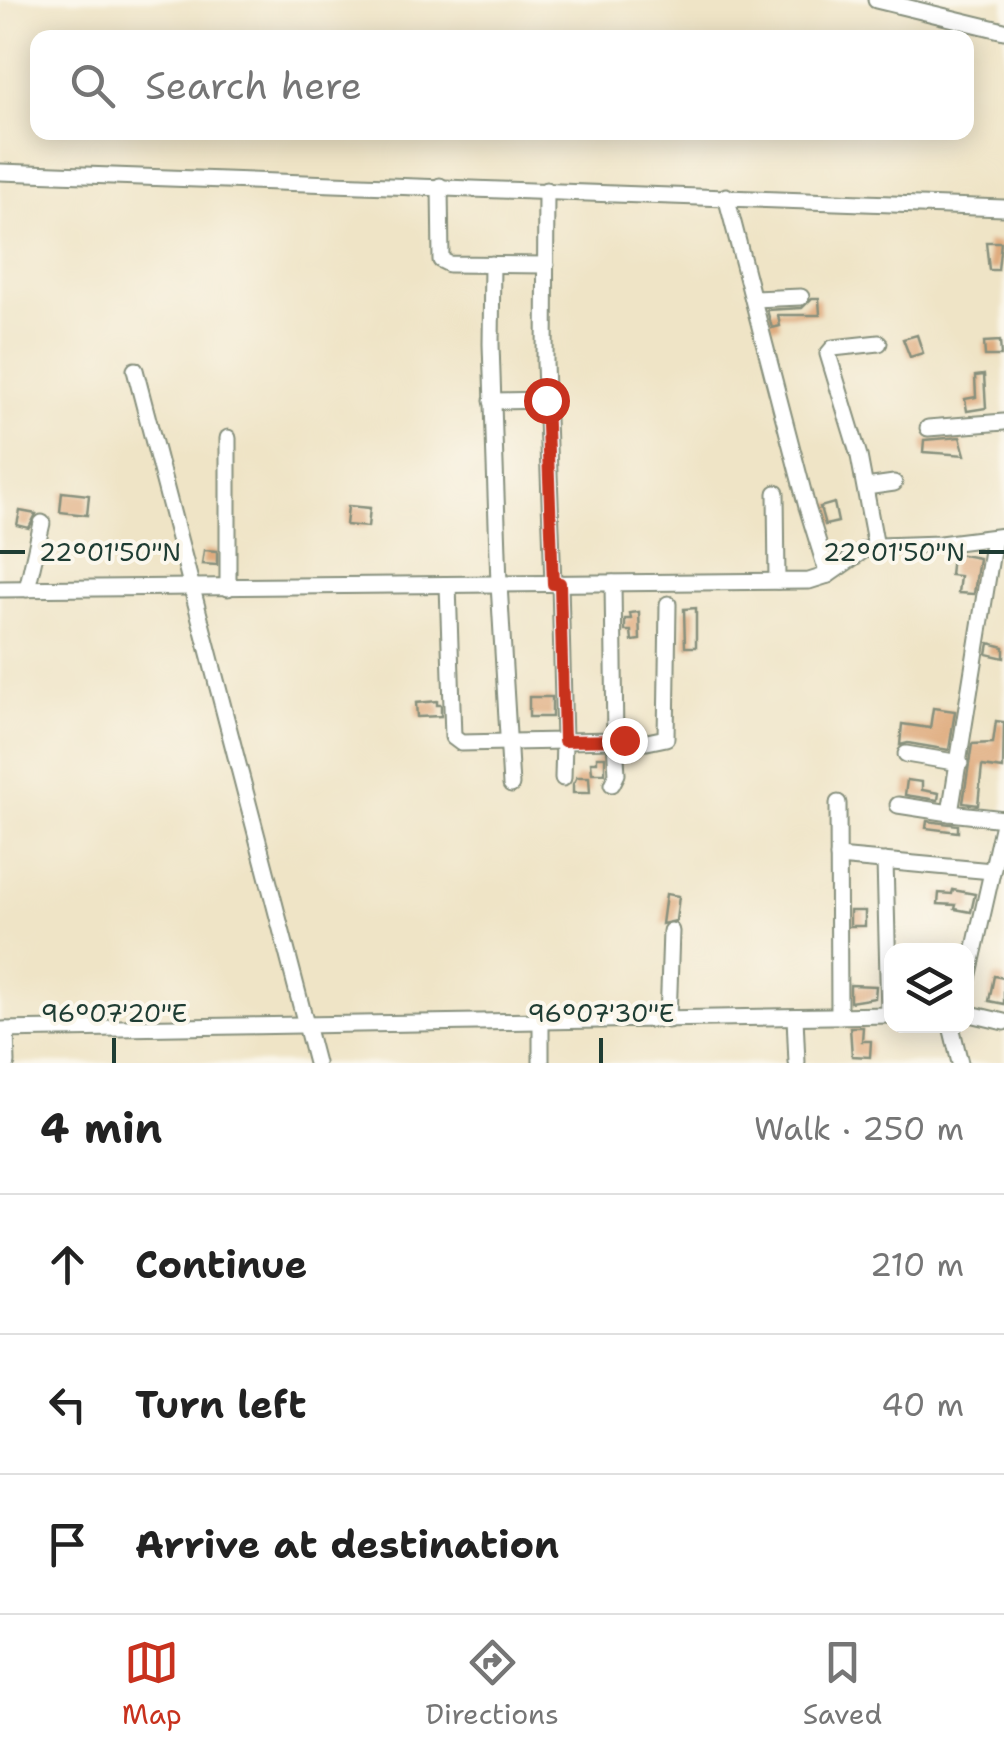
<!DOCTYPE html>
<meta charset="utf-8">
<style>
:root{--surface:#fff;--page:#f2f2f2;--text:#222;--muted:#767676;--line:#e0e0e0;--accent:#c8321e}
body{margin:0;font-family:"Shantell Sans",sans-serif;background:var(--page);color:var(--text)}
.controls{position:absolute;right:30px;bottom:30px;display:grid;overflow:hidden;border-radius:20px;box-shadow:0 5px 25px #0003}
.controls button{width:90px;height:90px;display:grid;place-items:center;padding:0;border:0;border-bottom:2px solid var(--line);background:var(--surface);color:var(--text);font:50px sans-serif}
.stop{position:absolute;width:30px;height:30px;margin:-22px;border:8px solid #c8321e;border-radius:50%;background:#fff}
.stop.end{background:#c8321e;border-color:#fff;box-shadow:0 2px 10px #0008}
.list{margin:0;padding:0;list-style:none}
h2{display:flex;justify-content:space-between;align-items:center;height:130px;margin:0;padding:0 40px;font-size:42px}
h2 small{font-size:32px;font-weight:400;color:var(--muted)}
.list li{display:grid;grid-template-columns:65px 1fr auto;gap:30px;align-items:center;box-sizing:border-box;height:140px;padding:0 40px;border-top:2px solid var(--line)}
.list b{display:block;font-size:38px;white-space:nowrap}
.list em{font-size:32px;font-style:normal;color:var(--muted)}
.icon{flex:none;width:55px;height:55px;fill:none;stroke:currentColor;stroke-width:2;stroke-linecap:round;stroke-linejoin:round}
.map{position:relative;flex:none;width:1004px;height:1063px;overflow:hidden}
.search{position:absolute;background:var(--surface);box-shadow:0 5px 25px #0003;left:30px;right:30px;top:30px;height:110px;display:flex;align-items:center;gap:25px;box-sizing:border-box;padding:0 35px;border-radius:20px;color:var(--muted);font-size:38px}
.sheet{height:550px;background:var(--surface)}
nav{display:flex;justify-content:space-around;align-items:center;box-sizing:border-box;height:140px;border-top:2px solid var(--line);background:var(--surface);font-size:28px;color:var(--muted)}
nav a{display:grid;justify-items:center;gap:5px}
nav .on{color:var(--accent)}
.map>svg:first-child{display:block}
.building{fill:#dfab7e}
.lines{fill:none;stroke-linecap:round;stroke-linejoin:round}
.minor-casing{stroke:#87907d;stroke-width:19}
.minor{stroke:#fff;stroke-width:15}
.route{stroke:#c8321e;stroke-width:12}
.ticks{fill:none;stroke:#1f3d34;stroke-width:4}
.ticks-label{font-size:25px;text-anchor:middle;fill:#1f3d34;stroke:#fbf7ec;stroke-width:8;stroke-linejoin:round;paint-order:stroke}
</style>
<div class="map">
<svg width="1004" height="1063" viewBox="0 0 1004 1063">
<rect width="100%" height="100%" fill="#fbf7ec"/>
<filter id="ink" filterUnits="userSpaceOnUse"><feTurbulence type="fractalNoise" baseFrequency=".01" numOctaves="2"/><feDisplacementMap in="SourceGraphic" scale="20" xChannelSelector="R" yChannelSelector="G"/><feConvolveMatrix kernelMatrix="1 2 1 2 8 2 1 2 1" color-interpolation-filters="sRGB"/></filter>
<filter id="wash" filterUnits="userSpaceOnUse"><feTurbulence type="fractalNoise" baseFrequency=".0048" numOctaves="4" result="noise"/><feDisplacementMap in="SourceGraphic" scale="40" xChannelSelector="R" yChannelSelector="G"/><feGaussianBlur stdDeviation="2.25" result="paint"/><feColorMatrix in="noise" values="0 0 0 0 0 0 0 0 0 0 0 0 0 0 0 0 0 1.4 0 .05"/><feComposite in="paint" operator="in"/></filter>
<g filter="url(#wash)">
<rect width="100%" height="100%" fill="#efe4c6"/>
<g id="blocks">
<g class="building">
<path d="M986,242H1001L998,270H989Z"/>
<path d="M812,298H819L820,315H778L780,326L772,328L767,310L802,308Z"/>
<path d="M917,335L923,353L910,357L903,339Z"/>
<path d="M1000,341L1001,356H985L984,342Z"/>
<path d="M984,375L986,408L967,411L965,399L976,397L975,376Z"/>
<path d="M960,437L965,455L923,452L924,440Z"/>
<path d="M62,492L89,495L87,515L60,512Z"/>
<path d="M834,503L838,522L825,525L820,507Z"/>
<path d="M348,506L370,508L368,527L346,525Z"/>
<path d="M20,511L36,514L29,528L17,525Z"/>
<path d="M204,550L217,551V565L202,564Z"/>
<path d="M957,554L979,558L974,594L958,593L960,576L950,575L952,556L957,557Z"/>
<path d="M696,608V647H685L684,609Z"/>
<path d="M639,612L640,640L632,641L631,631H625V619H631L630,613Z"/>
<path d="M989,643L1004,647V658L987,654Z"/>
<rect x="529" y="697" width="23" height="20"/>
<path d="M437,701V705H441V716L417,717L416,703Z"/>
<path d="M933,708L955,711L949,750L908,743L900,745L902,724L930,728Z"/>
<path d="M996,721L1004,722L1003,769L982,766L978,805L963,803L972,744L993,743Z"/>
<path d="M597,757H605V773H592L591,762H597Z"/>
<path d="M577,777H589L590,793H573V784Z"/>
<path d="M907,780L922,782V790L939,793L938,800L905,795Z"/>
<path d="M927,821L958,825V832L926,828Z"/>
<path d="M953,890L975,894L971,912L955,909L956,905L938,904L939,893L952,894Z"/>
<path d="M666,894L679,896L676,921L662,924Z"/>
<rect x="850" y="911" width="15" height="15"/>
<path d="M994,976L1004,978V1004L989,1001Z"/>
<path d="M850,985L876,986L875,998L850,1002Z"/>
<path d="M850,1027H863L862,1041H871L870,1057L852,1056Z"/>
</g>
</g>
</g>
<g filter="url(#ink)">
<use href="#blocks" fill-opacity="0" stroke="#87907d" stroke-width="2.5"/>
<g class="lines">
<defs>
<g id="minor">
<path d="M876,0L1004,31"/>
<path d="M0,172L1004,208"/>
<path d="M440,186L441,260L449,264L546,265"/>
<path d="M546,190L545,363L553,584"/>
<path d="M726,196L807,507L828,575"/>
<path d="M492,264L491,344L499,584L511,785"/>
<path d="M754,299L801,297"/>
<path d="M135,370L316,1063"/>
<path d="M492,401L546,400"/>
<path d="M928,428L1004,422"/>
<path d="M228,438V588"/>
<path d="M866,487L894,483"/>
<path d="M776,493L777,581"/>
<path d="M994,538L950,813L1004,819"/>
<path d="M876,547L859,456L828,354L833,348L879,343"/>
<path d="M448,585L453,737L461,743L564,741L560,583"/>
<path d="M0,589L809,581L828,575L864,550L879,546L940,544L1004,536"/>
<path d="M27,589L42,523"/>
<path d="M906,754L960,763"/>
<path d="M563,778L564,741L615,740L613,583"/>
<path d="M612,784L617,774L615,740L647,742L666,738L668,604"/>
<path d="M838,803L839,1016"/>
<path d="M898,805L950,813"/>
<path d="M838,857L992,871"/>
<path d="M885,861L889,1015"/>
<path d="M966,987L1004,819"/>
<path d="M966,1013L1004,1022"/>
<path d="M795,1017L797,1063"/>
<path d="M668,1020L671,931"/>
<path d="M951,1026L960,1063"/>
<path d="M0,1030L892,1015"/>
<path d="M6,1030L7,1063"/>
<path d="M541,1063V1021"/>
</g>
</defs>
<use href="#minor" class="minor-casing"/>
<use href="#minor" class="minor"/>
</g>
</g>
<g class="lines" filter="url(#ink)">
<path class="route" d="M546,400L553,584L560,583L564,741L624,740"/>
</g>
<path class="ticks" d="M0,552H25M979,552H1004M114,1038V1063M601,1038V1063"/>
<g class="ticks-label">
<text x="110" y="561">22°01'50"N</text>
<text x="894" y="561">22°01'50"N</text>
<text x="114" y="1022">96°07'20"E</text>
<text x="601" y="1022">96°07'30"E</text>
</g>
</svg>
<div class="controls">
<button><svg class="icon" aria-label="layers" viewBox="0 0 24 24"><path d="M12 4l9 5-9 5-9-5zM3 14l9 5 9-5"/></svg></button>
</div>
<div class="stop" style="left:546px;top:400px"></div>
<div class="stop end" style="left:624px;top:740px"></div>
<div class="search"><svg class="icon" aria-label="search" viewBox="0 0 24 24"><circle cx="10" cy="10" r="6"/><path d="M15 15l6 6"/></svg>Search here</div>
</div>
<section class="sheet">
<h2>4 min<small>Walk · 250 m</small></h2>
<ul class="list">
<li><svg class="icon" aria-label="ahead" viewBox="0 0 24 24"><path d="M12 20V5M6 11l6-6 6 6"/></svg><div><b>Continue</b></div><em>210 m</em></li>
<li><svg class="icon" aria-label="left" viewBox="0 0 24 24"><path d="M17 20v-9H6M10 6l-5 5 5 5"/></svg><div><b>Turn left</b></div><em>40 m</em></li>
<li><svg class="icon" aria-label="arrive" viewBox="0 0 24 24"><path d="M6 21V4h12l-3 4 3 4H6"/></svg><div><b>Arrive at destination</b></div></li>
</ul>
</section>
<nav>
<a class="on"><svg class="icon" aria-label="map" viewBox="0 0 24 24"><path d="M3 6l6-2 6 2 6-2v14l-6 2-6-2-6 2zM9 4v14M15 6v14"/></svg>Map</a>
<a><svg class="icon" aria-label="directions" viewBox="0 0 24 24"><path d="M12 3l9 9-9 9-9-9zM9 14v-3h6M13 9l2 2-2 2"/></svg>Directions</a>
<a><svg class="icon" aria-label="saved" viewBox="0 0 24 24"><path d="M7 4h10v16l-5-4-5 4z"/></svg>Saved</a>
</nav>
